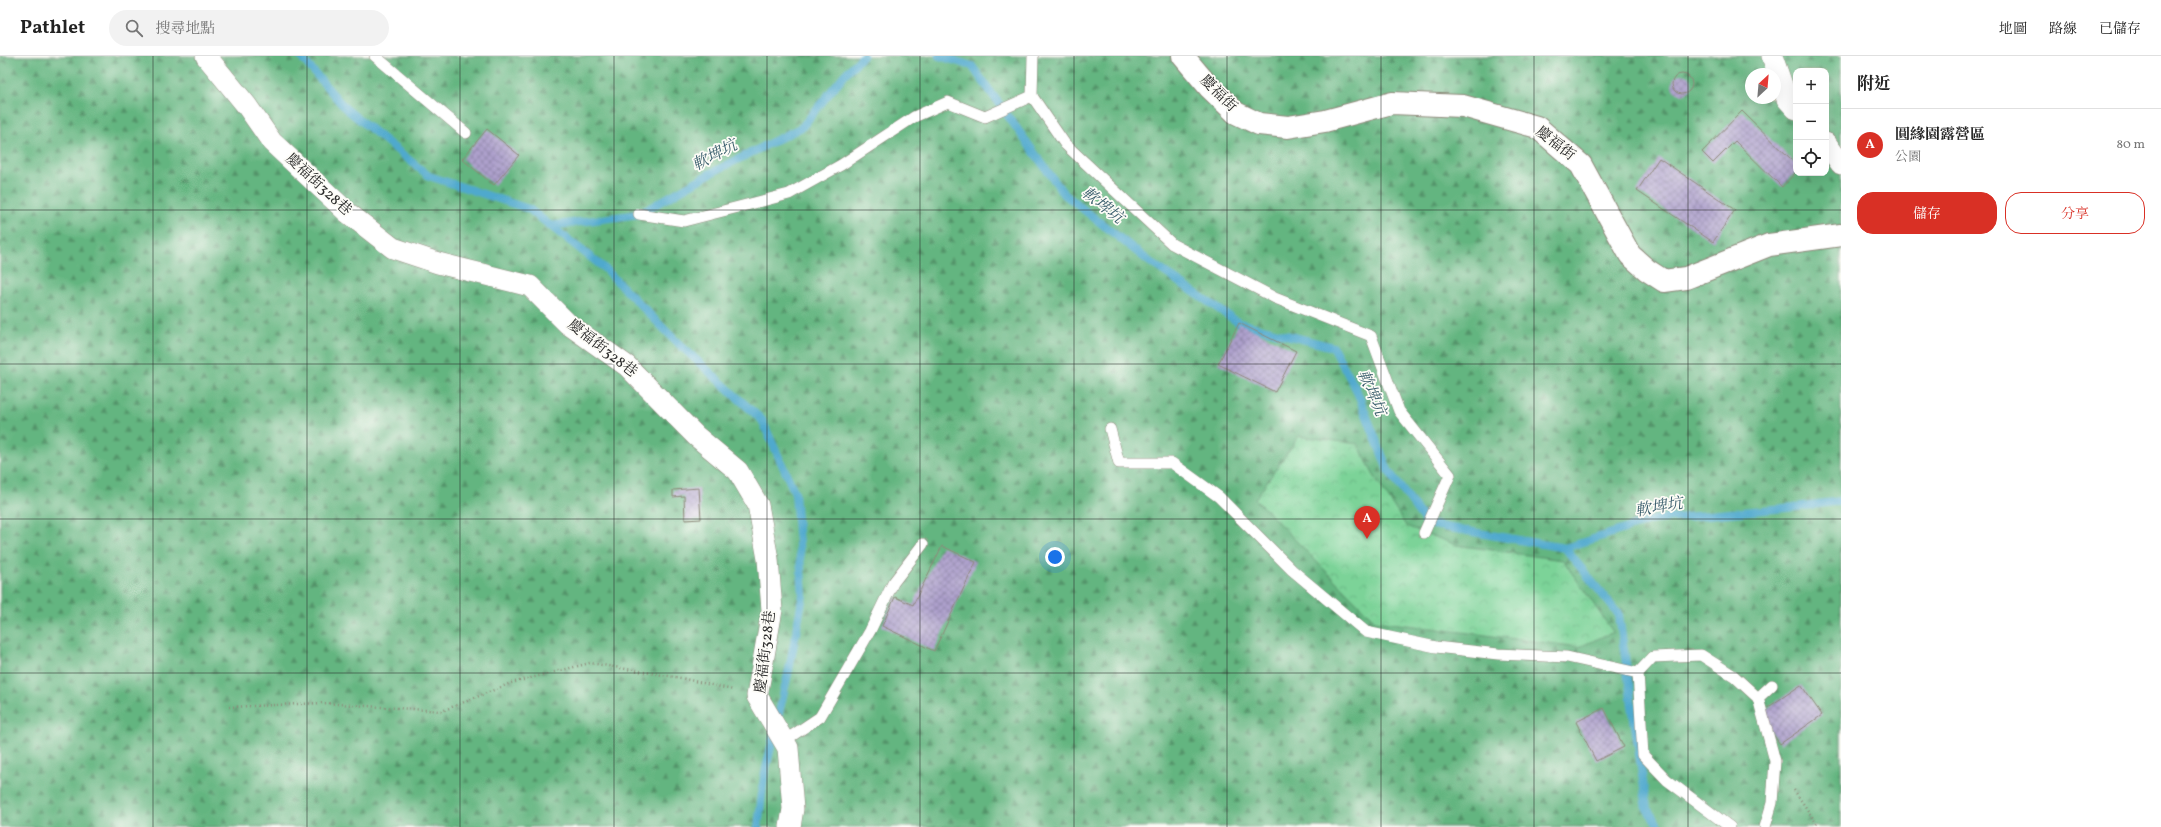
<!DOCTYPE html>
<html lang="zh-TW">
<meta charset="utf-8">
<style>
:root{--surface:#fff;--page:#f2f2f2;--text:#222;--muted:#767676;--line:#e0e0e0;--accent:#d93025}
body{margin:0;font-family:Vollkorn,"Noto Serif TC",serif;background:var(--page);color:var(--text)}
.controls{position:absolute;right:12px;top:12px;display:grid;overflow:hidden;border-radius:8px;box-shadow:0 4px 16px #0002}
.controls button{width:36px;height:36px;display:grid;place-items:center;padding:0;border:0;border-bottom:1px solid var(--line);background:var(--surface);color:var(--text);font:20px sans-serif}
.compass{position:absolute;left:1745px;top:12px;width:36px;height:36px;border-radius:50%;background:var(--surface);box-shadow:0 4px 16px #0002;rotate:26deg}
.you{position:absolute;left:1055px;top:501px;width:14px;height:14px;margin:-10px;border:3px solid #fff;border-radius:50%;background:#1a73e8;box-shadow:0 0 0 6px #1a73e833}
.badge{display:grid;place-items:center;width:26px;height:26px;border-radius:50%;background:var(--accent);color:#fff;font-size:13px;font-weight:700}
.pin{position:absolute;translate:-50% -33px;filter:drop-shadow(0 1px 2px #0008)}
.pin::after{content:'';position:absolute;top:21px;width:14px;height:12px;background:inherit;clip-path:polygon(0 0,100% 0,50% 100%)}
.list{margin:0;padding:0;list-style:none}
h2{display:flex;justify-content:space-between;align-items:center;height:52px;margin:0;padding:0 16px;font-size:17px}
h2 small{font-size:13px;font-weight:400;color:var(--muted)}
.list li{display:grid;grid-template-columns:26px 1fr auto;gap:12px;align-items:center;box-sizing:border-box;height:72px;padding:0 16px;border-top:1px solid var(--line)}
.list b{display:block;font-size:15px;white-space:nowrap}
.list p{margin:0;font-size:13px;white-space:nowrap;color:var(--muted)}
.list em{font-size:13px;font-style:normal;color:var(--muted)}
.actions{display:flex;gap:8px;padding:12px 16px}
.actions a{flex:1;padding:9px 0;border:1px solid var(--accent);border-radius:16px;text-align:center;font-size:14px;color:var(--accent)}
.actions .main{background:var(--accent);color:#fff}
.icon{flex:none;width:22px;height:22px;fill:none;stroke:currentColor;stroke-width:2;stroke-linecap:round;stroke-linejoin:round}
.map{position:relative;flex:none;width:1841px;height:771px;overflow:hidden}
header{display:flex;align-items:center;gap:24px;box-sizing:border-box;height:56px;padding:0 20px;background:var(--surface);border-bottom:1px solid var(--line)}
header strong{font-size:19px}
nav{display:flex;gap:22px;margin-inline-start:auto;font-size:14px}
.search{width:280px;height:36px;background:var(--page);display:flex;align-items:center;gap:10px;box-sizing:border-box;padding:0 14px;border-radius:22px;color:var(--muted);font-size:15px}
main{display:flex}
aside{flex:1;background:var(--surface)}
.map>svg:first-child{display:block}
.forest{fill:url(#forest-firs);stroke:#487056;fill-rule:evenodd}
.park{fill:url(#park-crowns);stroke:#537f62}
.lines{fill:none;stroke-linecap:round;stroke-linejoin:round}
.stream{stroke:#4fa9cd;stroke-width:8}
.building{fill:url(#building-cross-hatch)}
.service-casing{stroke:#8d8879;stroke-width:12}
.minor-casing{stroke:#8d8879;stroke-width:22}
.tertiary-casing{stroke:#8d8879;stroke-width:24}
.path{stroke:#8d8879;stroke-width:2.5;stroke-dasharray:1 3;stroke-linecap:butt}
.service{stroke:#fff;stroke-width:11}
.minor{stroke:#fff;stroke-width:21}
.tertiary{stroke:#fff;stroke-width:22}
.grid{fill:none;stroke:#2b2b2b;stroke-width:1;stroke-opacity:0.55}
.labels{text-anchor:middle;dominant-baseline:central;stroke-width:3.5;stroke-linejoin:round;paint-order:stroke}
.street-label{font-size:15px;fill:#2b2b2b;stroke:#fdfcf7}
.water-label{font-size:16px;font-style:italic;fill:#395d6c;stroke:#fdfcf7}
</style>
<header>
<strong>Pathlet</strong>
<div class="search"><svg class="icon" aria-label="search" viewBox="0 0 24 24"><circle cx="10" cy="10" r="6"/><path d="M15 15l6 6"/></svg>搜尋地點</div>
<nav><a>地圖</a><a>路線</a><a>已儲存</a></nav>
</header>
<main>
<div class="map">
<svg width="1841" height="771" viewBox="0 0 1841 771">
<defs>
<pattern id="forest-firs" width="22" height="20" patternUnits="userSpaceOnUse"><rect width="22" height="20" fill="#64b580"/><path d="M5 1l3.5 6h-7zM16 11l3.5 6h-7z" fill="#539369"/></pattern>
<pattern id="park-crowns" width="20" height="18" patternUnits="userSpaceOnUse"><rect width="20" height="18" fill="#7bd398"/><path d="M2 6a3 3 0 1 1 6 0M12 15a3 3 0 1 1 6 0" fill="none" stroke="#6ab583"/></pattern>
<pattern id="building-cross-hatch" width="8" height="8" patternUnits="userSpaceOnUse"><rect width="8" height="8" fill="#ada0cc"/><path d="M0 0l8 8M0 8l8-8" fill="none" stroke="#8d83a6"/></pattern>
</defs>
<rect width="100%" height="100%" fill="#fdfcf7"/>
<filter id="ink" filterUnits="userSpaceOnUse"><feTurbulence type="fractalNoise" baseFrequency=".025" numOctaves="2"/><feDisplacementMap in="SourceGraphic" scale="8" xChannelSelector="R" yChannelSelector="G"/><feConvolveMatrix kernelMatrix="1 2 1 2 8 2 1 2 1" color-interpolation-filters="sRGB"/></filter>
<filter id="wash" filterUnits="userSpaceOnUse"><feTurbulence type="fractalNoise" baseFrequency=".012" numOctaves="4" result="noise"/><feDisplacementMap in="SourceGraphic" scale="16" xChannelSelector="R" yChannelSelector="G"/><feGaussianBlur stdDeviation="0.9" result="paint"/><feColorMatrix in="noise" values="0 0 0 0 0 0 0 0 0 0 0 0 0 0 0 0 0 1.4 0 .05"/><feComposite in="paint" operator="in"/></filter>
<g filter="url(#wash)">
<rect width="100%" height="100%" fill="#efe4c7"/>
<path class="forest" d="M0,0H1841V771H0ZM1796,15H1826V117H1796ZM1751,18H1775V42H1751Z"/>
<path class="park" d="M1299,380L1358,388L1373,418L1406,470L1456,489L1563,504L1613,576L1579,591L1375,565L1255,443Z"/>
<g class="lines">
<g class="stream">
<path d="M300,0L345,52L429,120L529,153L603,211L680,289L762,364L795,437L803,539L789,614L764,721L758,771"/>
<path d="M939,0L972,10L1064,138L1150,206L1239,267L1333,291L1356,333L1388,414L1427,468L1565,492L1653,464L1796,451L1841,445"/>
<path d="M550,170L639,158L711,117L802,71L845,18L863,0"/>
<path d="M1565,492L1619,559L1647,753L1660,771"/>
</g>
</g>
<g id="blocks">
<g class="building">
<circle cx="1682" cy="28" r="10"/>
<path d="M1742,55L1796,108V116L1782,131L1735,85L1713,107L1702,96Z"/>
<path d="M487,73L519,99L494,129L462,103Z"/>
<path d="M1659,102L1735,154L1713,186L1637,135Z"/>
<path d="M1239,267L1296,295L1275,336L1218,308Z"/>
<path d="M699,432L701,463L685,464L684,440L673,441V434Z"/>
<path d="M942,490L976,506L934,595L882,570L895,541L913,549Z"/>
<path d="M1801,629L1822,659L1780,688L1758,658Z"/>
<path d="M1604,652L1624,691L1596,705L1576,666Z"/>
</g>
</g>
</g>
<g filter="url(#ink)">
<use href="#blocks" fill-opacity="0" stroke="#8d8879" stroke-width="1"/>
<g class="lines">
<defs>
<g id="service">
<path d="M375,0L466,77"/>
<path d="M1032,40L1065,88L1172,188L1275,242L1371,280L1399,355L1450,419L1424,477"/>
<path d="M639,158L684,165L789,138L841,109L914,61L948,46L985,61L1032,40L1033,0"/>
<path d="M1110,373L1119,407H1172L1219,441L1292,514L1366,576L1436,591L1498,598L1567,601L1638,617L1643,699L1667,724L1730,771"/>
<path d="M1638,617L1653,601L1701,599L1734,620L1758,642L1772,629"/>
<path d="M1758,642L1775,705L1772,747L1765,771"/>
<path d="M784,685L820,661L870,575L893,527L923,488"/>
</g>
<g id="minor">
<path d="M206,0L247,50L272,86L348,157L393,192L438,207L530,230L568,268L627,310L696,380L738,415L758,449L768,503L772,554L757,640L788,692L793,753L790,771"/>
<path d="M1772,0L1787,43L1796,53"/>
<path d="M1826,87L1841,108"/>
</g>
<path id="tertiary" d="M1183,0L1209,31L1236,57L1259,68L1288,71L1325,65L1392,47L1463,50L1537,71L1581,109L1630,199L1647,214L1664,225L1686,222L1769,189L1841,179"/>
</defs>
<use href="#service" class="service-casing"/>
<use href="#minor" class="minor-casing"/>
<use href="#tertiary" class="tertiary-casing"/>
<g class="path">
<path d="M229,651L322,647L442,655L511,627L590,607L681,622L733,634"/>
<path d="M1794,734L1819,771"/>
</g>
<use href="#service" class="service"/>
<use href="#minor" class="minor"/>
<use href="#tertiary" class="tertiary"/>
</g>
</g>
<path class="grid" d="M153,0V771M307,0V771M460,0V771M614,0V771M767,0V771M920,0V771M1074,0V771M1227,0V771M1381,0V771M1534,0V771M1688,0V771M0,154H1841M0,308H1841M0,463H1841M0,617H1841"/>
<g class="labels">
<g class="street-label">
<text transform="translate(1218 38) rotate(45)">慶福街</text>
<text transform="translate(1555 88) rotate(38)">慶福街</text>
<text transform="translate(318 129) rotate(43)">慶福街328巷</text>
<text transform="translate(602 293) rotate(38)">慶福街328巷</text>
<text transform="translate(766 596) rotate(-83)">慶福街328巷</text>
</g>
<g class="water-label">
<text transform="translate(715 100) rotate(-28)">軟埤坑</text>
<text transform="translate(1102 150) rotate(38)">軟埤坑</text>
<text transform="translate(1371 337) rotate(66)">軟埤坑</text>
<text transform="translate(1659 452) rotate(-10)">軟埤坑</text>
</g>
</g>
</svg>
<div class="controls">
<button>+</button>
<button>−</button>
<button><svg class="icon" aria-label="locate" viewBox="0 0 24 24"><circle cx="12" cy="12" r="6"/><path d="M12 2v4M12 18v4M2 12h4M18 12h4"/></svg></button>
</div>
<svg class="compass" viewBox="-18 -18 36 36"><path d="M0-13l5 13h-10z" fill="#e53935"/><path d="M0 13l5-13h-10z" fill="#767676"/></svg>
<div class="you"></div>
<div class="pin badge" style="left:1367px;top:483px">A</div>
</div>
<aside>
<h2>附近<small></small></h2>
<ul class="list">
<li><span class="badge">A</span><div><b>圓緣園露營區</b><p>公園</p></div><em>80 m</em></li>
</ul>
<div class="actions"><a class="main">儲存</a><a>分享</a></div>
</aside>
</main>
